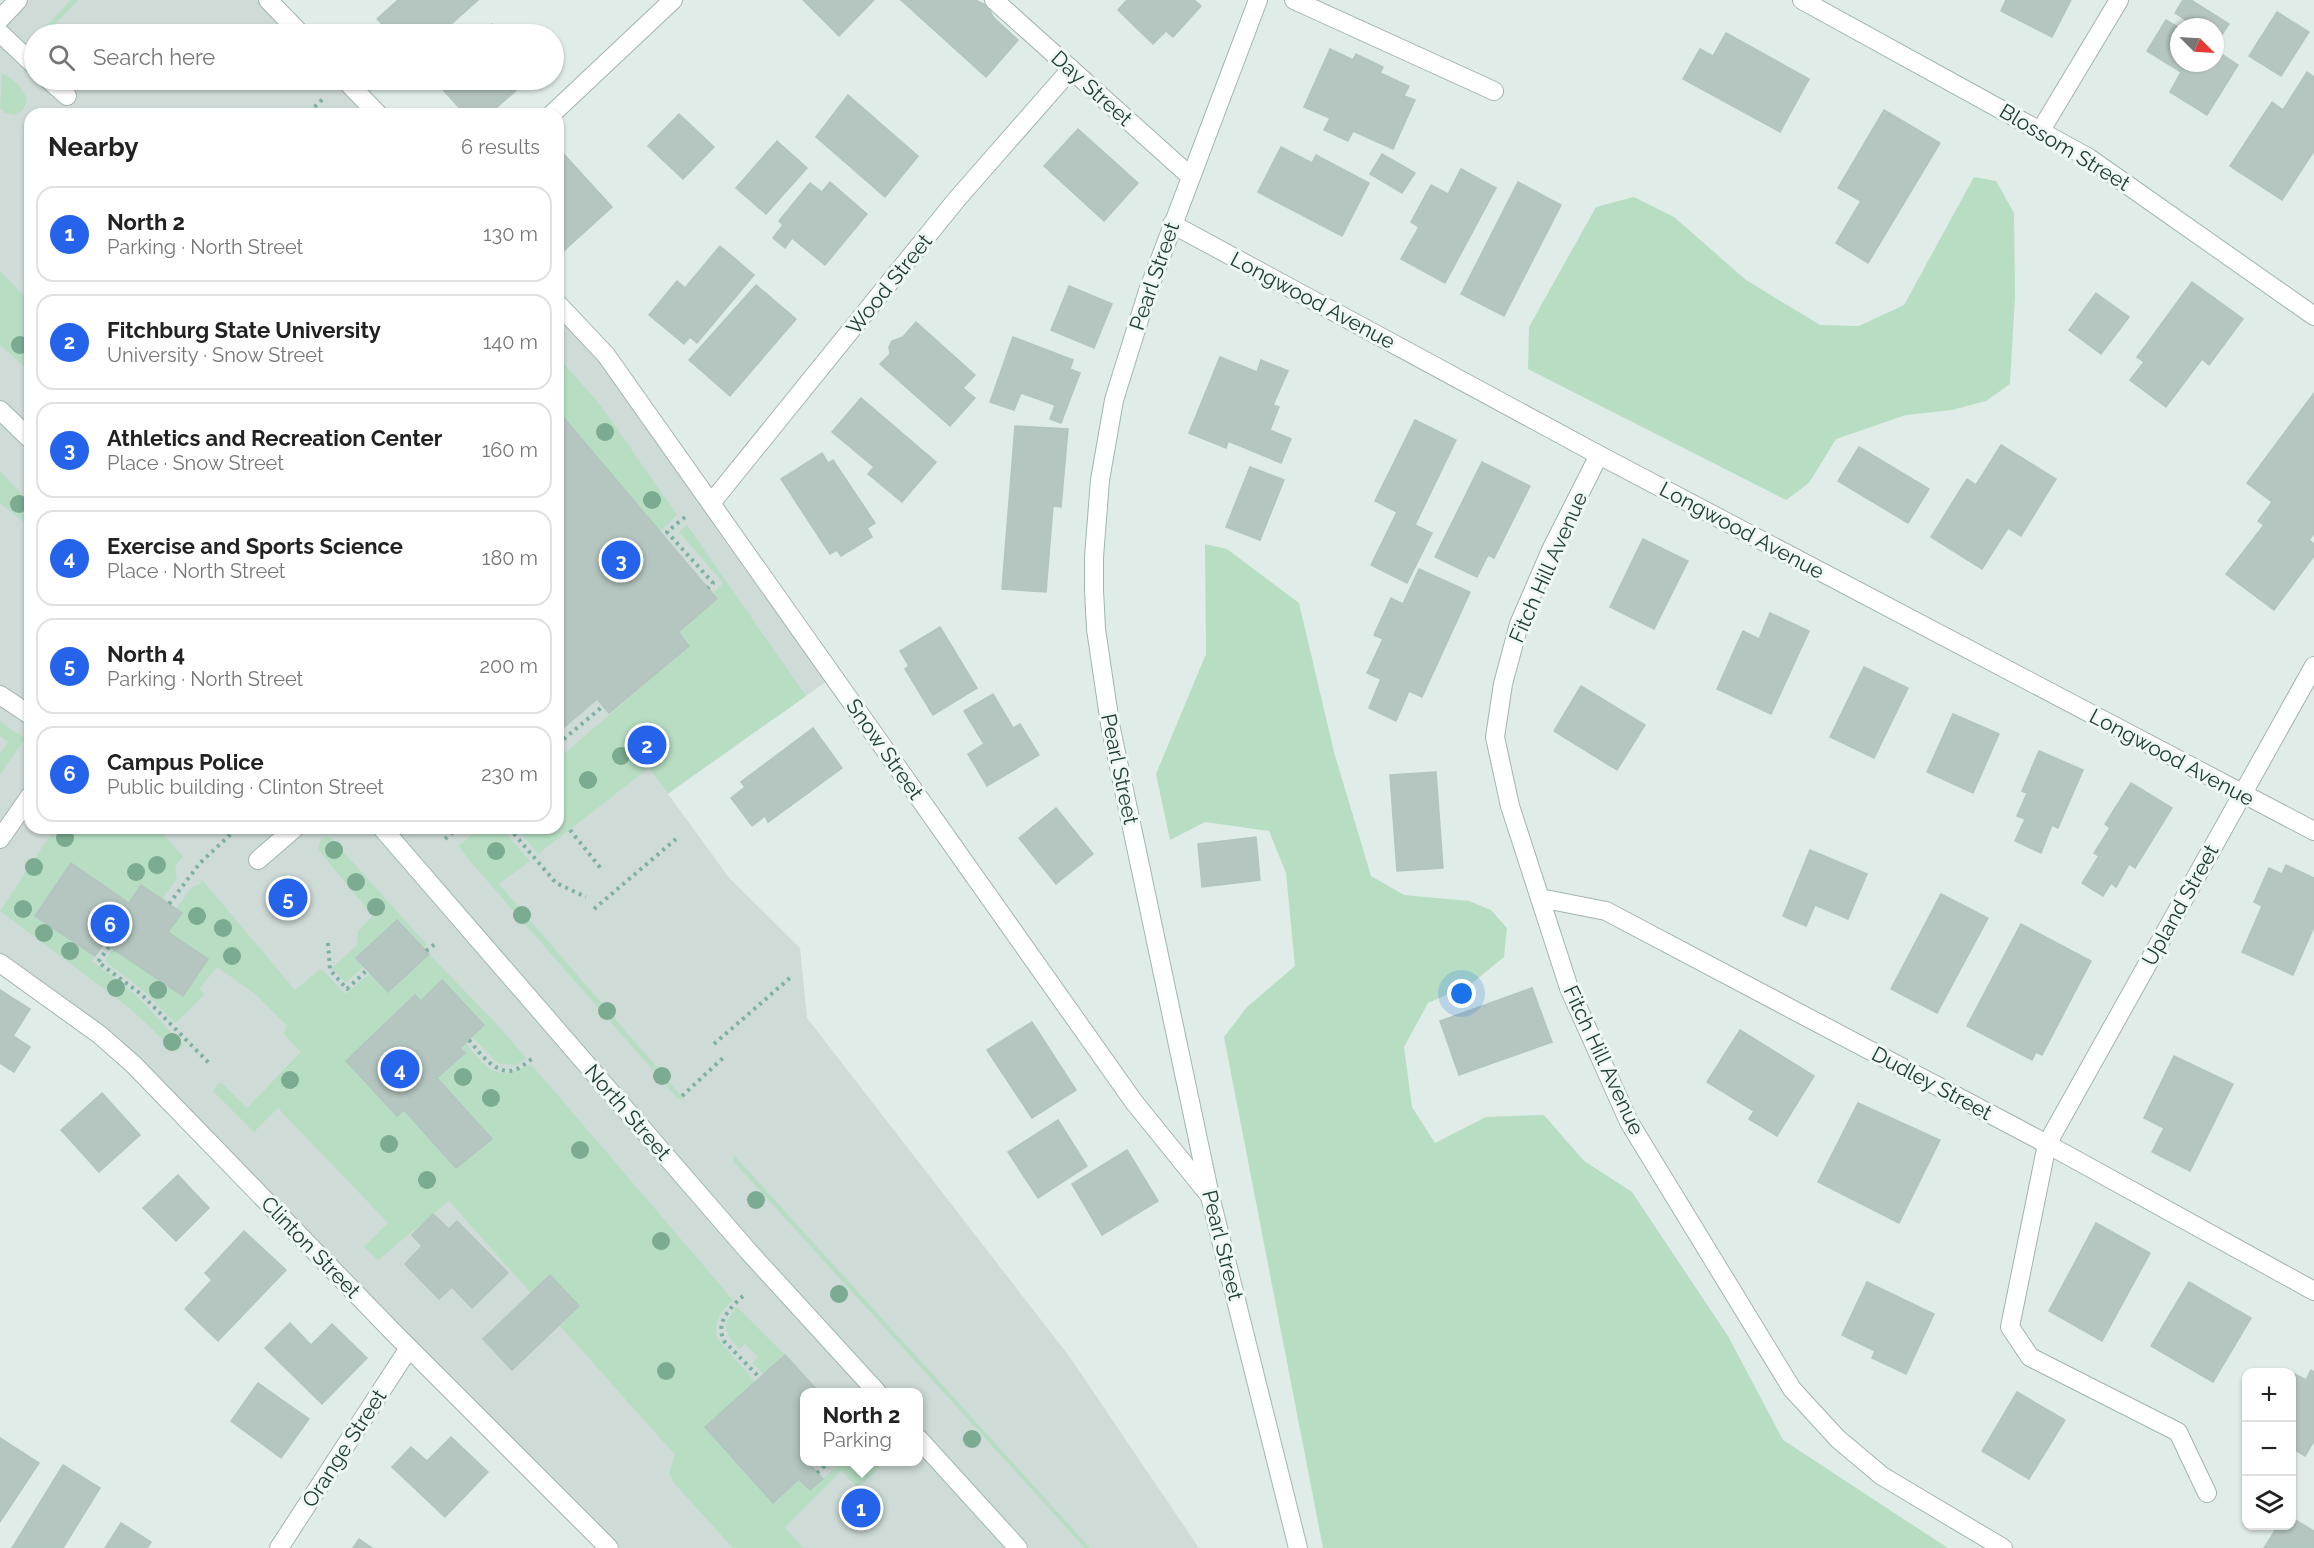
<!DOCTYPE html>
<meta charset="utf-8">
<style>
:root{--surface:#fff;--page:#f6f6f6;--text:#222;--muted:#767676;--line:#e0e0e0;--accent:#2563eb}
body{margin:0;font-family:Raleway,sans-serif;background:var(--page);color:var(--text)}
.controls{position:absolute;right:18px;bottom:18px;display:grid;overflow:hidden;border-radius:12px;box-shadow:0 2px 4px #0004}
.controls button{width:54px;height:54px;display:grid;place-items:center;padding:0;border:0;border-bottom:2px solid var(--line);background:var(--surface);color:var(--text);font:30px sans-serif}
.compass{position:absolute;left:2170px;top:18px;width:54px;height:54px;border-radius:50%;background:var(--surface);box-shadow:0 2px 4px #0004;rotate:114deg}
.you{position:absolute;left:1462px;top:994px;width:21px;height:21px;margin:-15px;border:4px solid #fff;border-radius:50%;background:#1a73e8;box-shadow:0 0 0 9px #1a73e833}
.badge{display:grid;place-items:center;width:39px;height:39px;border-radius:50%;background:var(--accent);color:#fff;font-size:20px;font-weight:700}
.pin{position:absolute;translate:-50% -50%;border:3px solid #fff;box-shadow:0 2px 6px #0006}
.popup{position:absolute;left:800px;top:1388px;width:123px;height:78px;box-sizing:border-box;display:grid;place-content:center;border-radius:12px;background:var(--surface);filter:drop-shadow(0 2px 4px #0005);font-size:20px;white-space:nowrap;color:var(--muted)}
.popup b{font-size:22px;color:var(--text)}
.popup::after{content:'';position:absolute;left:50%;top:100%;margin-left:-12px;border:12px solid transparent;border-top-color:var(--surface)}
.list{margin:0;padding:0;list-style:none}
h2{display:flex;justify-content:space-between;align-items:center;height:78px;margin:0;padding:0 24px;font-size:26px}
h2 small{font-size:20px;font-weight:400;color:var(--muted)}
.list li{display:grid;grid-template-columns:39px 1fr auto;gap:18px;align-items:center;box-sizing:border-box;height:96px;margin:0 12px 12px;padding:0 12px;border:2px solid var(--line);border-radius:18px}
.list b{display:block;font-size:22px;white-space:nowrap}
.list p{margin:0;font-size:20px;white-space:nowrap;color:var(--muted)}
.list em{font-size:20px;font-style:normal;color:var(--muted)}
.icon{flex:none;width:33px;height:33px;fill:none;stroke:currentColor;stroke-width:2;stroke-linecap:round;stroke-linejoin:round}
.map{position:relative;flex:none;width:2314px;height:1548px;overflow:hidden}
.search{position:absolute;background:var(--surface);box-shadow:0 2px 4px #0004;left:24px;top:24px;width:540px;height:66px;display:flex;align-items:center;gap:15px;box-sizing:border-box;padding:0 21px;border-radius:33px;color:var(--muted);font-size:22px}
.panel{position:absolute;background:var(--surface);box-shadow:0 2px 4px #0004;left:24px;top:108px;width:540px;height:726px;border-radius:18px}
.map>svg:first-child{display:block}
.built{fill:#cedbd6;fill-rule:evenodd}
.green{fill:#b7dec3}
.building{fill:#b5c6c0;stroke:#b2c5be;stroke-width:1.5}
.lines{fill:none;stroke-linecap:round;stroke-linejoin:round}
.lane-casing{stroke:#a3b4ae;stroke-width:20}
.street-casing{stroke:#a3b4ae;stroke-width:20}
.secondary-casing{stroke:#9eb8af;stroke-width:20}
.path{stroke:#7eb1a2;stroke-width:4;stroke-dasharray:3 4.5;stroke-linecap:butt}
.lane{stroke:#fff;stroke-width:18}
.street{stroke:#fff;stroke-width:18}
.secondary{stroke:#fff;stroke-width:18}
.tree{fill:#7bab90}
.labels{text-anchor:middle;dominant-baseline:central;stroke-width:6;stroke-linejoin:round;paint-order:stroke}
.street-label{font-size:21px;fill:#203d36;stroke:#f0f8f4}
</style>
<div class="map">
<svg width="2314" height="1548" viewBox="0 0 2314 1548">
<rect width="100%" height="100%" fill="#e0ece7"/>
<path class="built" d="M18,0H268L301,34H34V80H345L378,114H30V828H558V304L834,676L668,794L730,879L800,948L807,1018L1069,1356L1199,1548H609L173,1105L0,963V19ZM804,1392H918V1462H804Z"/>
<g class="green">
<path d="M71,0H78L45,34H41V31Z"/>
<path d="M2,74C13,78 25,90 27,101L23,110L15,115L5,113L0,108Z"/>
<path d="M1974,177L1996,181L2014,213L2015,296L2010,384L1986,401L1952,410L1906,415L1836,439L1809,483L1786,500L1528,369L1529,327L1596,207L1634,197L1674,217L1746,280L1820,325L1859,326L1904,305Z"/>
<path d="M0,271L30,302V371L0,345Z"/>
<path d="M558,357L601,406L677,515L660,531L558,411Z"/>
<path d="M0,471L30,503V527L0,503Z"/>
<path d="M687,525L806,696L668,793L649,768L538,854L516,828H558V759L689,646L678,632L717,600L713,594L723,583L679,532Z"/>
<path d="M1205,544L1227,549L1299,603L1334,752L1371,876L1404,895L1469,901L1491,910L1507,928L1504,957L1471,984L1428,1003L1404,1047L1412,1107L1435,1143L1486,1117L1544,1115L1584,1161L1632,1192L1728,1336L1783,1440L1948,1548H1323L1224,1037L1247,1007L1295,966L1286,873L1269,831L1205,822L1170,840L1156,774L1206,654Z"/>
<path d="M0,722L25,738L0,775V754L8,742L0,736Z"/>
<path d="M55,828H158L183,857C175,863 174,870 177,879L162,899L141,885L129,903L35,916L95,956L92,961L135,994L183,1045L176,1052L132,1010L0,911Z"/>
<path d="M480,828H501L530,861L499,884L685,1100L677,1098L469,860L459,846Z"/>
<path d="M326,837H330L427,945L423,948L397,920L357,958L364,966L346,983L332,968L357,945L358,931L373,916L318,849L321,839Z"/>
<path d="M202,880L295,990L319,970H323L345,994L370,973L388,992L429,954L492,1019L526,1058L516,1065L499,1064L472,1037L484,1025L442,981L421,1001L415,996L347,1061L396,1116L404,1110L456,1168L492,1139L437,1078L464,1053L460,1048L466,1043C487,1070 497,1083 531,1064L733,1300C721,1311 714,1320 717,1338L755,1382L705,1427L772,1503L799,1479L810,1490L842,1462H879L882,1465L858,1488L841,1471L785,1527L803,1548H733L674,1483L669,1473L675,1455L449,1201L378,1260L364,1247L388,1223L278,1108L254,1132L213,1091L219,1083L223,1084L247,1108L301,1052L284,1034L287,1026L255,994L217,967L199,989L205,994L175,1023L145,992L105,961L113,949L183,996L208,959L168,932L182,913L176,909L193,886L199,885Z"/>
<path d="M734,1155L1090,1548H1085L733,1161Z"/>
<path d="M737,1307L785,1355L764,1375L752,1363L758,1357L745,1344L739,1349C724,1333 721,1324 737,1307Z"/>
</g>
<g class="building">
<path d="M398,0H478L440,34H392L377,19Z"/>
<path d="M803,0H874L839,36Z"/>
<path d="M901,0H975L988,6L993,17L1018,40L986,77Z"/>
<path d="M1127,0H1194L1201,6L1173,37L1166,31L1153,44L1118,10Z"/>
<path d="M2006,0H2071L2052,37L2001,11Z"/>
<path d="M2183,0H2191L2229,24L2218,41L2215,38V27H2197L2175,13Z"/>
<path d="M2277,12L2309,32L2281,76L2249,56Z"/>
<path d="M2166,20L2179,28V63H2215V50L2238,65L2207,115L2170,92L2181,72L2147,51Z"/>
<path d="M492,24L502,34H480Z"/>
<path d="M1726,33L1809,79L1780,132L1683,79L1700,49L1713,56Z"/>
<path d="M1330,49L1353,60L1356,54L1383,67L1380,73L1409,86L1404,96L1415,100L1393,149L1353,131L1348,141L1324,130L1330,118L1304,107Z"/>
<path d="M2307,72L2314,77V151L2282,200L2230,166L2272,102L2283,110Z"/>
<path d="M434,80H528L489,114H465Z"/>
<path d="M848,95L918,156L885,197L816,137Z"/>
<path d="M1884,110L1940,143L1868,263L1836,243L1861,201L1838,188Z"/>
<path d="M679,114L714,147L683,179L648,146Z"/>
<path d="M1078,129L1138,183L1104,221L1044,166Z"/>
<path d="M777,141L807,168L766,214L736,188Z"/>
<path d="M1281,147L1312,163L1316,155L1369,183L1342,236L1258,192Z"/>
<path d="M560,150L612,207L558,256V152Z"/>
<path d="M1382,154L1415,173L1402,193L1370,174Z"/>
<path d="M1461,169L1496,188L1445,283L1401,259L1419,227L1411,222L1431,185L1448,194Z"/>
<path d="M830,182L867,214L825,265L792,238L785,248L773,238L783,225L779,221L810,183L822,192Z"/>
<path d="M1518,182L1561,205L1504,316L1461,294Z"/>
<path d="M720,246L754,275L697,343L690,337L684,344L649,315L677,281L685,288Z"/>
<path d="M2192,282L2243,319L2209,365L2202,359L2166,407L2130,380L2144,362L2137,357Z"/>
<path d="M756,285L796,319L730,396L689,360Z"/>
<path d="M1069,286L1112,304L1094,348L1051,330Z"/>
<path d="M2096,293L2129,317L2101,354L2069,330Z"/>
<path d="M916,322L975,375L963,388L975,398L950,426L880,364L890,354L889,347L892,341L903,337Z"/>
<path d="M1013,337L1073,360L1070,369L1080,373L1061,423L1050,419L1055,405L1021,393L1014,410L990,402Z"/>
<path d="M1220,357L1257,372L1261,360L1288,371L1273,405L1279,407L1270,430L1291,439L1281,463L1228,441L1226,448L1189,433Z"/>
<path d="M2314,393V534L2309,540L2314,544V556L2274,610L2226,574L2264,525L2258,521L2272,502L2247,483Z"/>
<path d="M861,398L936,462L902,502L868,474L874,467L832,432Z"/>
<path d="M558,411L717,599L678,632L689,646L609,713L597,699L562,729L558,724Z"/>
<path d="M1415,420L1456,440L1415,525L1432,533L1407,583L1371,565L1397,512L1375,501Z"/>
<path d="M1015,426L1068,429L1061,507L1053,506L1046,592L1002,589Z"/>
<path d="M2001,445L2056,479L2021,536L2008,528L1982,569L1931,537L1967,479L1976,485Z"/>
<path d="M1859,447L1929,489L1908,523L1838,481Z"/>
<path d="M822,453L828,463L833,460L875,523L867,528L872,537L841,556L837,550L830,554L781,479Z"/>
<path d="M1482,462L1530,486L1494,558L1488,555L1477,577L1435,557Z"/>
<path d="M1250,467L1284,480L1260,540L1226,527Z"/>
<path d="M1643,539L1688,561L1654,629L1610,607Z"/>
<path d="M1419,569L1470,592L1422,697L1409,691L1396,721L1369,708L1381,679L1367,673L1383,639L1374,635L1391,598L1403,604Z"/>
<path d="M1770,613L1809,631L1771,714L1717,689L1743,631L1759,639Z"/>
<path d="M940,627L977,688L933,715L905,669L909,666L900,651Z"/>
<path d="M1864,667L1908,688L1874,758L1830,737Z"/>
<path d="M1581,686L1645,725L1617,770L1554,731Z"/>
<path d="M993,694L1013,728L1020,724L1039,755L987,786L968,754L984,744L964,711Z"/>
<path d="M1953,714L1999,734L1973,793L1927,772Z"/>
<path d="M813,728L842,768L768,822L765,816L752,826L731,798L745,787L741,782Z"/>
<path d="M2039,751L2083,770L2058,828L2052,825L2041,853L2015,841L2025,819L2017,816L2027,793L2022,791Z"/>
<path d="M1436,772L1443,868L1397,871L1390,775Z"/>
<path d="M2131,783L2172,808L2135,868L2129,864L2116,887L2111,883L2103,896L2082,883L2099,856L2094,853L2110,828L2105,824Z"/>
<path d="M1056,808L1093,854L1056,884L1019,838Z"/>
<path d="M1256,837L1260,880L1202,887L1198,844Z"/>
<path d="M1810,850L1867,874L1848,919L1815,905L1806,926L1783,916Z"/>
<path d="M71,863L129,903L141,885L182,913L168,932L208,959L183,996L104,943L95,956L35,916Z"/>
<path d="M2286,865L2314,878V927L2293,975L2242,952L2262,906L2254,902L2269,868L2282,874Z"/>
<path d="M1941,894L1988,918L1937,1013L1891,989Z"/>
<path d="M397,920L429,954L388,992L356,958Z"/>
<path d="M2021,924L2091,961L2042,1055L2036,1052L2032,1060L1967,1026Z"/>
<path d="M442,980L484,1025L460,1048L465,1053L437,1078L492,1139L456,1168L404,1110L397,1116L346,1061L415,995L421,1001Z"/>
<path d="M1532,988L1552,1042L1459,1075L1440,1021Z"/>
<path d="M0,990L30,1009L13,1036L30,1047L14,1072L0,1063Z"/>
<path d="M1032,1022L1076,1090L1032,1118L987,1050Z"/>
<path d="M1740,1030L1814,1076L1777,1136L1749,1119L1754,1111L1707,1082Z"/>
<path d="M2174,1056L2233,1084L2190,1171L2152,1152L2164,1128L2144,1118Z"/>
<path d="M102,1093L140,1135L99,1172L61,1130Z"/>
<path d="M1858,1103L1940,1140L1899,1223L1818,1182Z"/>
<path d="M1058,1120L1087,1166L1038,1198L1008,1152Z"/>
<path d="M1127,1150L1158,1201L1102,1235L1072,1184Z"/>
<path d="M178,1175L209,1208L176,1241L143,1208Z"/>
<path d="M433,1214L449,1229L457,1221L508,1273L472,1308L452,1287L439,1299L405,1264L422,1246L412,1235Z"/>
<path d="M2096,1223L2150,1253L2102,1341L2049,1311Z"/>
<path d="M244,1231L286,1270L218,1341L185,1309L212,1280L205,1273Z"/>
<path d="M550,1275L579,1306L512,1370L483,1339Z"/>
<path d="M1867,1282L1934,1314L1906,1374L1872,1358L1875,1351L1842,1335Z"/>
<path d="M2189,1282L2251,1318L2213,1382L2151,1346Z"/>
<path d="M290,1323L311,1345L332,1324L367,1358L322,1404L265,1348Z"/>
<path d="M785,1355L819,1392H804V1462H817L811,1466L823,1479L810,1490L799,1479L773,1503L705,1427Z"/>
<path d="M2311,1370L2314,1372V1441L2305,1456L2292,1448L2291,1372L2306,1380Z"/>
<path d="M258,1383L309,1419L281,1458L231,1421Z"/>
<path d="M2017,1392L2065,1420L2029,1479L1982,1451Z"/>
<path d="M451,1437L488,1472L445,1517L392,1467L411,1447L427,1461Z"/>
<path d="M0,1438L39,1463L0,1522Z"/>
<path d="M63,1465L100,1488L63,1548H12Z"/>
<path d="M2292,1518L2314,1531V1548H2264L2278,1526H2292Z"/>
<path d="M121,1523L151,1542L147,1548H105Z"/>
<path d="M359,1539L372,1548H353Z"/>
</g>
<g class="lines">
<defs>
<g id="lane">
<path d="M1294,0L1494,91"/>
<path d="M0,33L34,65"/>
<path d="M49,80L67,96"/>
<path d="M0,695L30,715"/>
<path d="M258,860L295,828"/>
</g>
<g id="street">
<path d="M268,0L301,34"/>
<path d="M994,0L1190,176"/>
<path d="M0,19L18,0"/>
<path d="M345,80L378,114"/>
<path d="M552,114L673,0"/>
<path d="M2041,130L2119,0"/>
<path d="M1172,224L1599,455L2314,831"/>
<path d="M558,304L606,355L1134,1102L1210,1196"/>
<path d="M1599,455L1551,550L1519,624L1503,684L1495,737L1510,806L1569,988L1629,1122L1792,1389L1838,1439L1882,1476L2003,1548"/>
<path d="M712,502L957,199L1071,69"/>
<path d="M0,839L30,796"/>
<path d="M1540,898L1606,911L2047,1144L2314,1291"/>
<path d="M0,963L100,1035L134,1065L396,1335L609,1548"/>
<path d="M2207,1493L2178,1432L2030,1357L2010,1327L2047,1144L2314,666"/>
<path d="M279,1548L409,1348"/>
</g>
<g id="secondary">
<path d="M1258,0L1148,291L1114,400L1100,480L1094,557V590L1096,629L1110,724L1210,1196L1298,1548"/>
<path d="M1802,0L2089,158L2314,316"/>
<path d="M0,410L30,439"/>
<path d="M382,828L749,1252L877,1392"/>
<path d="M918,1438L1018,1548"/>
</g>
</defs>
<use href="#lane" class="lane-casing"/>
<use href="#street" class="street-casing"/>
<use href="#secondary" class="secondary-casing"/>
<g class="path">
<path d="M309,112L323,99"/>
<path d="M685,517L667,532L713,583L708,588"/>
<path d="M558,744L603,706"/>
<path d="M509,828L556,883L586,897"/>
<path d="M570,830L603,871"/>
<path d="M445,839L458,828"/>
<path d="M169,904L200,863L233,832"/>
<path d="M594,909L676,839"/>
<path d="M328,943L330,970L347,989L367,970"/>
<path d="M109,947L98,962L141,994L210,1064"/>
<path d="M426,951L435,944"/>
<path d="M469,1040C480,1053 497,1078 517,1069C523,1066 528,1061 534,1058"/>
<path d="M714,1044L791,977"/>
<path d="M682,1096L724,1057"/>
<path d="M743,1296C730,1308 715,1322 724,1341L760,1378"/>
<path d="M817,1473L829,1462"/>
</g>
<use href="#lane" class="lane"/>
<use href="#street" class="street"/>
<use href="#secondary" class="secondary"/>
</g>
<g class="tree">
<circle cx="20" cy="345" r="9"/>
<circle cx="605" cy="432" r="9"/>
<circle cx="652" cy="500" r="9"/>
<circle cx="19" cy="504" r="9"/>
<circle cx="621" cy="756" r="9"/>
<circle cx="588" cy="780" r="9"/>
<circle cx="65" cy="838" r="9"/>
<circle cx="334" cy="850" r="9"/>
<circle cx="496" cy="851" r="9"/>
<circle cx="157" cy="865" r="9"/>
<circle cx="34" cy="867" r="9"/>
<circle cx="136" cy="872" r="9"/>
<circle cx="356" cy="882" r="9"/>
<circle cx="376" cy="907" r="9"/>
<circle cx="23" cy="909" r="9"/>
<circle cx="522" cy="915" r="9"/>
<circle cx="197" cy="916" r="9"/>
<circle cx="223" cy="928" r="9"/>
<circle cx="44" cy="933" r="9"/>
<circle cx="70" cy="951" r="9"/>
<circle cx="232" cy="956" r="9"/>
<circle cx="116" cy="988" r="9"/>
<circle cx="158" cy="990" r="9"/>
<circle cx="607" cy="1011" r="9"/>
<circle cx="172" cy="1042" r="9"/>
<circle cx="662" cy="1076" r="9"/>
<circle cx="463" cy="1077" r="9"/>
<circle cx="290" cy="1080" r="9"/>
<circle cx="491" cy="1098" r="9"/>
<circle cx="389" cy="1144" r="9"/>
<circle cx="580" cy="1150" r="9"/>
<circle cx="427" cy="1180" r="9"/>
<circle cx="756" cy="1200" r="9"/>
<circle cx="661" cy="1241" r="9"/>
<circle cx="839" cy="1294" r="9"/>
<circle cx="666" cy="1371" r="9"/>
<circle cx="972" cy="1439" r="9"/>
</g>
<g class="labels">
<g class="street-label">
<text transform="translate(1092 88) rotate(42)">Day Street</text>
<text transform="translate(2065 147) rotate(31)">Blossom Street</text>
<text transform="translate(1154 276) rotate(-71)">Pearl Street</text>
<text transform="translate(889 284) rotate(-51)">Wood Street</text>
<text transform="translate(1313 300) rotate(28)">Longwood Avenue</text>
<text transform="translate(1742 530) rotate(28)">Longwood Avenue</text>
<text transform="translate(1548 567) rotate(-66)">Fitch Hill Avenue</text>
<text transform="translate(885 749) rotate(55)">Snow Street</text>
<text transform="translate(2172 757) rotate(28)">Longwood Avenue</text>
<text transform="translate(1120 769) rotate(78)">Pearl Street</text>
<text transform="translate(2180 905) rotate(-61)">Upland Street</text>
<text transform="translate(1604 1060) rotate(65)">Fitch Hill Avenue</text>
<text transform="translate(1932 1083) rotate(28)">Dudley Street</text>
<text transform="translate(628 1112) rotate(49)">North Street</text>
<text transform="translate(1223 1245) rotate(76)">Pearl Street</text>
<text transform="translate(311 1247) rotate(46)">Clinton Street</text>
<text transform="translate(344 1448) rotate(-57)">Orange Street</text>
</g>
</g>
</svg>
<div class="controls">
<button>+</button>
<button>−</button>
<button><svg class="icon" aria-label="layers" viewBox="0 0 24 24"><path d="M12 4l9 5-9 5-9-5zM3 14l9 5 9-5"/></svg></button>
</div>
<svg class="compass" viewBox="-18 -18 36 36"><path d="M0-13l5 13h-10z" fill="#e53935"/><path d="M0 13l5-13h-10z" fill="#767676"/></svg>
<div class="you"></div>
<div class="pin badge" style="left:861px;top:1508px">1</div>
<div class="popup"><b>North 2</b>Parking</div>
<div class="pin badge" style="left:647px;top:745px">2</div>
<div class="pin badge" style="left:621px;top:560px">3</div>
<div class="pin badge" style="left:400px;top:1069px">4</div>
<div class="pin badge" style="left:288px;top:898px">5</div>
<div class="pin badge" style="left:110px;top:924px">6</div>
<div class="search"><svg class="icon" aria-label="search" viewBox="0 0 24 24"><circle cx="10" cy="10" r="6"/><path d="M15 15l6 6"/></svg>Search here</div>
<section class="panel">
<h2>Nearby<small>6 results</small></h2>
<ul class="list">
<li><span class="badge">1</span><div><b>North 2</b><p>Parking · North Street</p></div><em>130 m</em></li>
<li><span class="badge">2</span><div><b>Fitchburg State University</b><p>University · Snow Street</p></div><em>140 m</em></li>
<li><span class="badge">3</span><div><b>Athletics and Recreation Center</b><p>Place · Snow Street</p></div><em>160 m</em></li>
<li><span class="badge">4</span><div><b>Exercise and Sports Science</b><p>Place · North Street</p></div><em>180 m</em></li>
<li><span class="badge">5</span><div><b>North 4</b><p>Parking · North Street</p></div><em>200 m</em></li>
<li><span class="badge">6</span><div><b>Campus Police</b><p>Public building · Clinton Street</p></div><em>230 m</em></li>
</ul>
</section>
</div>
